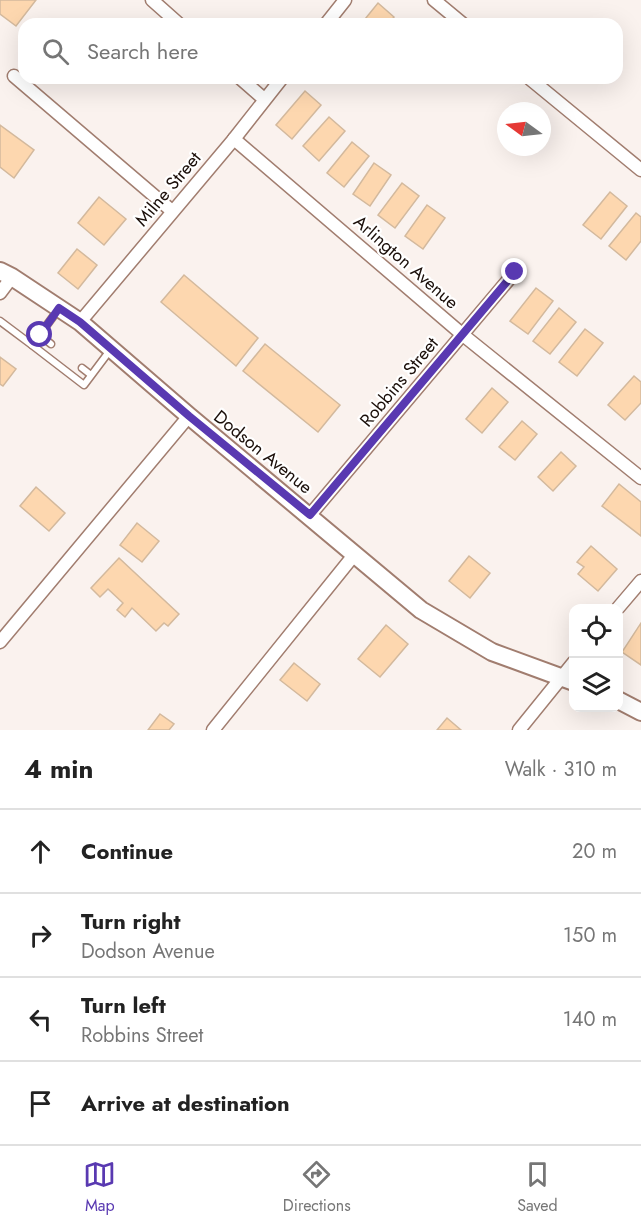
<!DOCTYPE html>
<meta charset="utf-8">
<style>
:root{--surface:#fff;--page:#f6f6f6;--text:#222;--muted:#767676;--line:#e0e0e0;--accent:#5939b1}
body{margin:0;font-family:Jost,sans-serif;background:var(--page);color:var(--text)}
.controls{position:absolute;right:18px;bottom:18px;display:grid;overflow:hidden;border-radius:12px;box-shadow:0 6px 24px #0002}
.controls button{width:54px;height:54px;display:grid;place-items:center;padding:0;border:0;border-bottom:2px solid var(--line);background:var(--surface);color:var(--text);font:30px sans-serif}
.compass{position:absolute;left:497px;top:102px;width:54px;height:54px;border-radius:50%;background:var(--surface);box-shadow:0 6px 24px #0002;rotate:285deg}
.stop{position:absolute;width:18px;height:18px;margin:-14px;border:4px solid #5939b1;border-radius:50%;background:#fff}
.stop.end{background:#5939b1;border-color:#fff;box-shadow:0 2px 6px #0008}
.list{margin:0;padding:0;list-style:none}
h2{display:flex;justify-content:space-between;align-items:center;height:78px;margin:0;padding:0 24px;font-size:26px}
h2 small{font-size:20px;font-weight:400;color:var(--muted)}
.list li{display:grid;grid-template-columns:39px 1fr auto;gap:18px;align-items:center;box-sizing:border-box;height:84px;padding:0 24px;border-top:2px solid var(--line)}
.list b{display:block;font-size:22px;white-space:nowrap}
.list p{margin:0;font-size:20px;white-space:nowrap;color:var(--muted)}
.list em{font-size:20px;font-style:normal;color:var(--muted)}
.icon{flex:none;width:33px;height:33px;fill:none;stroke:currentColor;stroke-width:2;stroke-linecap:round;stroke-linejoin:round}
.map{position:relative;flex:none;width:641px;height:730px;overflow:hidden}
.search{position:absolute;background:var(--surface);box-shadow:0 6px 24px #0002;left:18px;right:18px;top:18px;height:66px;display:flex;align-items:center;gap:15px;box-sizing:border-box;padding:0 21px;border-radius:18px;color:var(--muted);font-size:22px}
.sheet{height:414px;background:var(--surface)}
nav{display:flex;justify-content:space-around;align-items:center;box-sizing:border-box;height:84px;border-top:2px solid var(--line);background:var(--surface);font-size:16px;color:var(--muted)}
nav a{display:grid;justify-items:center;gap:3px}
nav .on{color:var(--accent)}
.map>svg:first-child{display:block}
.building{fill:#fdd7af;stroke:#d3b99d;stroke-width:1.5}
.lines{fill:none;stroke-linecap:round;stroke-linejoin:round}
.service-casing{stroke:#a17d6f;stroke-width:9}
.minor-casing{stroke:#a17d6f;stroke-width:15}
.secondary-casing{stroke:#a17d6f;stroke-width:20}
.service{stroke:#fff;stroke-width:6}
.minor{stroke:#fff;stroke-width:12}
.secondary{stroke:#fff;stroke-width:16}
.route{stroke:#5939b1;stroke-width:8}
.labels{text-anchor:middle;dominant-baseline:central;stroke-width:4.5;stroke-linejoin:round;paint-order:stroke}
.street-label{font-size:18px;fill:#1a0e09;stroke:#fff}
</style>
<div class="map">
<svg width="641" height="730" viewBox="0 0 641 730">
<rect width="100%" height="100%" fill="#faf2ee"/>
<g class="building">
<path d="M0,0H36L16,26L0,14Z"/>
<path d="M378,3L394,17L388,24H361Z"/>
<path d="M305,91L321,105L292,139L276,125Z"/>
<path d="M329,117L345,131L319,161L303,146Z"/>
<path d="M0,125L34,150L14,178L0,167Z"/>
<path d="M352,142L369,156L344,187L327,173Z"/>
<path d="M374,163L391,175L370,206L353,194Z"/>
<path d="M402,183L419,196L395,228L378,215Z"/>
<path d="M610,192L627,206L601,239L583,225Z"/>
<path d="M99,197L126,219L104,245L78,223Z"/>
<path d="M427,205L445,218L423,249L405,236Z"/>
<path d="M636,213L641,217V241L626,260L609,246Z"/>
<path d="M77,249L97,265L78,289L58,273Z"/>
<path d="M184,275L258,338L236,366L161,302Z"/>
<path d="M536,288L553,301L528,334L510,321Z"/>
<path d="M559,308L576,322L550,354L533,341Z"/>
<path d="M585,329L603,343L577,376L559,362Z"/>
<path d="M265,344L340,405L318,432L243,371Z"/>
<path d="M0,357L16,369L3,386L0,384Z"/>
<path d="M634,376L641,382V403L625,420L608,405Z"/>
<path d="M492,388L508,402L482,433L466,419Z"/>
<path d="M522,421L537,434L515,460L499,447Z"/>
<path d="M561,452L576,466L553,491L538,477Z"/>
<path d="M619,484L641,502V536L602,506Z"/>
<path d="M36,487L65,513L49,531L20,506Z"/>
<path d="M137,523L159,541L142,562L120,545Z"/>
<path d="M591,546L617,569L598,591L578,574L584,567L577,562Z"/>
<path d="M469,556L490,573L470,598L449,581Z"/>
<path d="M119,558L179,614L168,626L164,623L156,631L132,608L125,617L117,610L123,603L108,589L100,597L91,588Z"/>
<path d="M641,623V665L622,652Z"/>
<path d="M386,625L408,644L380,677L358,659Z"/>
<path d="M294,663L320,684L307,701L280,680Z"/>
<path d="M160,714L174,724L169,730H148Z"/>
<path d="M447,718L461,730H437Z"/>
</g>
<g class="lines">
<defs>
<g id="service">
<path d="M0,321L32,345L58,310"/>
<path d="M40,335L51,344"/>
<path d="M32,345L84,385L111,349"/>
<path d="M82,368L91,375"/>
</g>
<g id="minor">
<path d="M152,0L179,24"/>
<path d="M434,0L463,24"/>
<path d="M326,24L345,0"/>
<path d="M14,76L172,211"/>
<path d="M240,78L264,99"/>
<path d="M529,78L641,170"/>
<path d="M234,139L463,335L641,478"/>
<path d="M0,293L12,277"/>
<path d="M80,322L234,139L282,78"/>
<path d="M310,515L515,272"/>
<path d="M618,608L641,581"/>
<path d="M0,642L189,416"/>
<path d="M213,730L354,555"/>
<path d="M519,730L574,662"/>
</g>
<g id="secondary">
<path d="M0,271L12,277L80,322L189,416L421,610L492,652L574,682"/>
<path d="M618,700L641,712"/>
</g>
</defs>
<use href="#service" class="service-casing"/>
<use href="#minor" class="minor-casing"/>
<use href="#secondary" class="secondary-casing"/>
<use href="#service" class="service"/>
<use href="#minor" class="minor"/>
<use href="#secondary" class="secondary"/>
</g>
<g class="lines">
<path class="route" d="M40,335L59,308L80,322L189,416L310,515L515,272"/>
</g>
<g class="labels">
<g class="street-label">
<text transform="translate(168 189) rotate(-50)">Milne Street</text>
<text transform="translate(406 262) rotate(41)">Arlington Avenue</text>
<text transform="translate(399 382) rotate(-50)">Robbins Street</text>
<text transform="translate(263 452) rotate(39)">Dodson Avenue</text>
</g>
</g>
</svg>
<div class="controls">
<button><svg class="icon" aria-label="locate" viewBox="0 0 24 24"><circle cx="12" cy="12" r="6"/><path d="M12 2v4M12 18v4M2 12h4M18 12h4"/></svg></button>
<button><svg class="icon" aria-label="layers" viewBox="0 0 24 24"><path d="M12 4l9 5-9 5-9-5zM3 14l9 5 9-5"/></svg></button>
</div>
<svg class="compass" viewBox="-18 -18 36 36"><path d="M0-13l5 13h-10z" fill="#e53935"/><path d="M0 13l5-13h-10z" fill="#767676"/></svg>
<div class="stop" style="left:40px;top:335px"></div>
<div class="stop end" style="left:515px;top:272px"></div>
<div class="search"><svg class="icon" aria-label="search" viewBox="0 0 24 24"><circle cx="10" cy="10" r="6"/><path d="M15 15l6 6"/></svg>Search here</div>
</div>
<section class="sheet">
<h2>4 min<small>Walk · 310 m</small></h2>
<ul class="list">
<li><svg class="icon" aria-label="ahead" viewBox="0 0 24 24"><path d="M12 20V5M6 11l6-6 6 6"/></svg><div><b>Continue</b></div><em>20 m</em></li>
<li><svg class="icon" aria-label="right" viewBox="0 0 24 24"><path d="M7 20v-9h11M14 6l5 5-5 5"/></svg><div><b>Turn right</b><p>Dodson Avenue</p></div><em>150 m</em></li>
<li><svg class="icon" aria-label="left" viewBox="0 0 24 24"><path d="M17 20v-9H6M10 6l-5 5 5 5"/></svg><div><b>Turn left</b><p>Robbins Street</p></div><em>140 m</em></li>
<li><svg class="icon" aria-label="arrive" viewBox="0 0 24 24"><path d="M6 21V4h12l-3 4 3 4H6"/></svg><div><b>Arrive at destination</b></div></li>
</ul>
</section>
<nav>
<a class="on"><svg class="icon" aria-label="map" viewBox="0 0 24 24"><path d="M3 6l6-2 6 2 6-2v14l-6 2-6-2-6 2zM9 4v14M15 6v14"/></svg>Map</a>
<a><svg class="icon" aria-label="directions" viewBox="0 0 24 24"><path d="M12 3l9 9-9 9-9-9zM9 14v-3h6M13 9l2 2-2 2"/></svg>Directions</a>
<a><svg class="icon" aria-label="saved" viewBox="0 0 24 24"><path d="M7 4h10v16l-5-4-5 4z"/></svg>Saved</a>
</nav>
